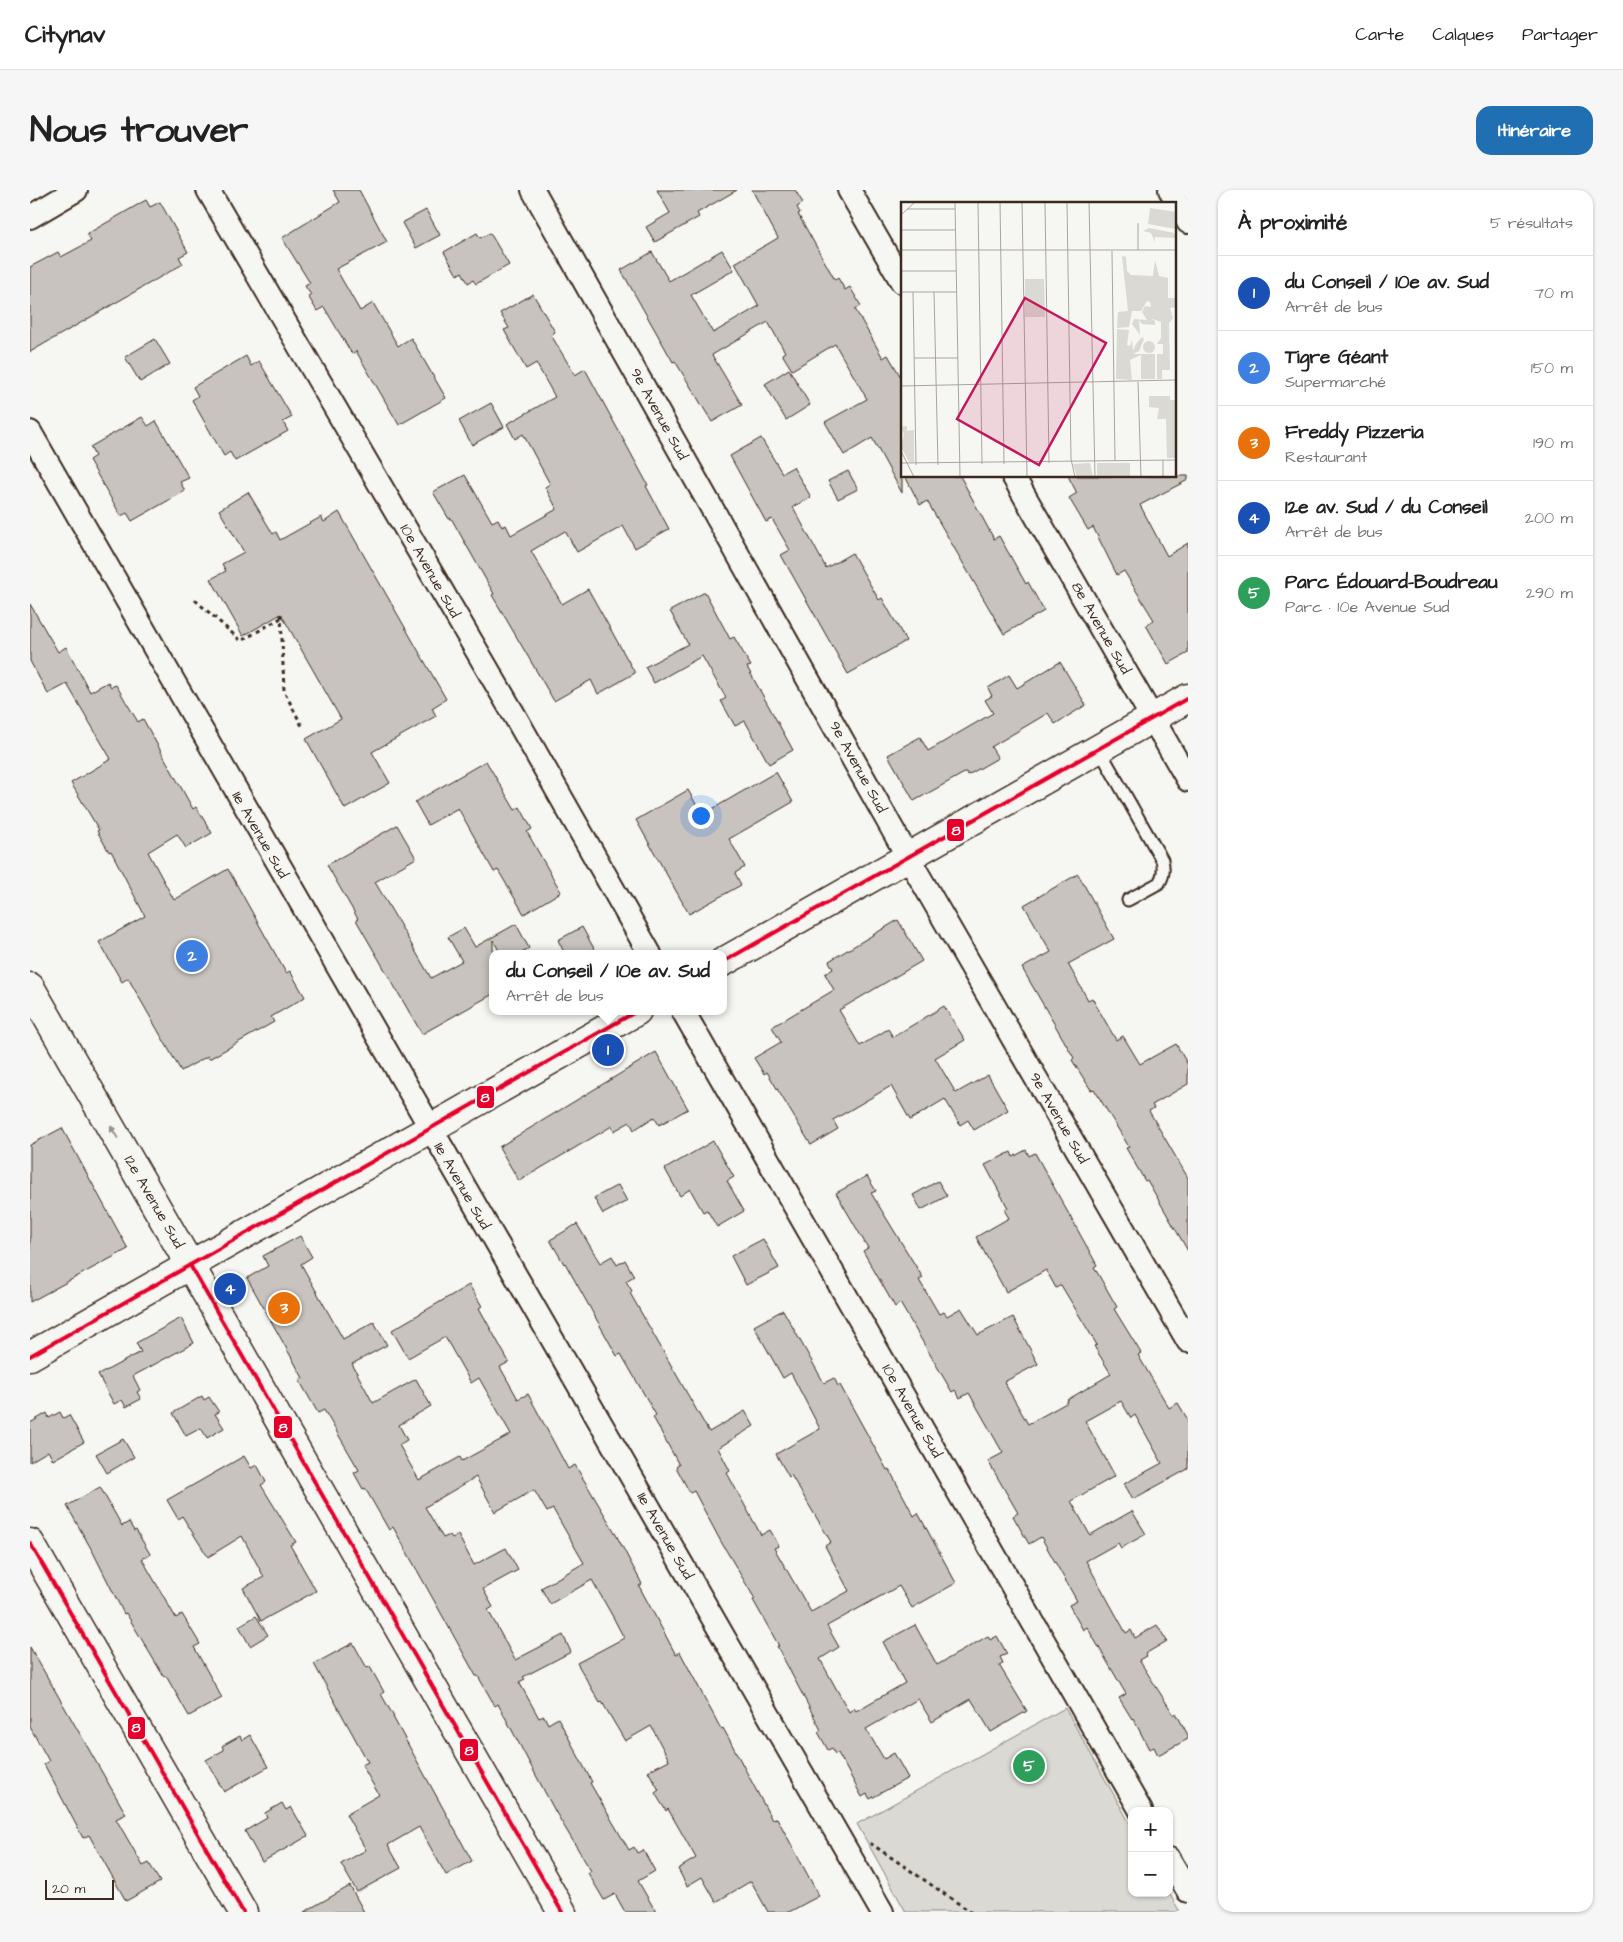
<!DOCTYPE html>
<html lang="fr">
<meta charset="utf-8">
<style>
:root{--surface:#fff;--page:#f6f6f6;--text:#222;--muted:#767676;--line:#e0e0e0;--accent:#1f6fb2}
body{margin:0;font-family:"Architects Daughter",sans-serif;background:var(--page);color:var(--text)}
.controls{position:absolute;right:15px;bottom:15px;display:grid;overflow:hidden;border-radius:10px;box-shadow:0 1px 4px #0004}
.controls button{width:45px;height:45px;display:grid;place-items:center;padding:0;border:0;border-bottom:1px solid var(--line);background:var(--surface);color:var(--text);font:25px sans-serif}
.scale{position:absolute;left:15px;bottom:12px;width:69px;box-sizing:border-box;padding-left:5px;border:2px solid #3b2a1e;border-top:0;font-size:14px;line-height:18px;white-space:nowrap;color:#3b2a1e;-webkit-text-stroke:4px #f6f6f2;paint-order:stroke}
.you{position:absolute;left:670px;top:625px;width:18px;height:18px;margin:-12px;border:4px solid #fff;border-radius:50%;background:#1a73e8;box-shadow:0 0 0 8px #1a73e833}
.badge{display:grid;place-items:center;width:32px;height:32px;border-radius:50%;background:var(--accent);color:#fff;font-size:16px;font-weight:700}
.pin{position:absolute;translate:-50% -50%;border:2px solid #fff;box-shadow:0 1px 5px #0006}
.popup{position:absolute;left:459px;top:760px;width:238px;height:65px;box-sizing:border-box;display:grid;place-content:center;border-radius:10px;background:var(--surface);filter:drop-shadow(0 1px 4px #0005);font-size:16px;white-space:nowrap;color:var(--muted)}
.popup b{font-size:19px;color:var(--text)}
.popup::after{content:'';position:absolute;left:50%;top:100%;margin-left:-10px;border:10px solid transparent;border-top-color:var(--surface)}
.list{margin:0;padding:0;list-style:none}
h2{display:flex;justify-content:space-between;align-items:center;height:65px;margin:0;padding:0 20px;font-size:21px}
h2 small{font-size:16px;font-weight:400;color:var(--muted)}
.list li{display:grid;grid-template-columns:32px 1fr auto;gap:15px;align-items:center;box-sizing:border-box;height:75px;padding:0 20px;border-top:1px solid var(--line)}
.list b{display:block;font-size:19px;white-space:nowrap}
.list p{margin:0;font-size:16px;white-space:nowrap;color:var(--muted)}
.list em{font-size:16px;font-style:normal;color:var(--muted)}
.map{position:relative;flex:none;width:1158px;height:1722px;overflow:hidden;border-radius:15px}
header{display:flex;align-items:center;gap:30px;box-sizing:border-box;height:70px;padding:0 25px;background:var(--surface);border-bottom:1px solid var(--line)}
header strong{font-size:24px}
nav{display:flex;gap:28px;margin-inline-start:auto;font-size:18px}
.intro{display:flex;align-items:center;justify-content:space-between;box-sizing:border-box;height:120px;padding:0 30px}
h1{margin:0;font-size:35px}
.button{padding:12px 22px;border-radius:15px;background:var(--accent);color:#fff;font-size:18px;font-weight:700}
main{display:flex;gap:30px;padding:0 30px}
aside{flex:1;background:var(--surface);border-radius:15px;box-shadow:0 1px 4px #0004}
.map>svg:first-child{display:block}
.green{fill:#dad9d3;stroke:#8a8278}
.building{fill:#c8c3be;stroke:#3b2a1e}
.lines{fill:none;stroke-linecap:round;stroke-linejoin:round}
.service-casing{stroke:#3b2a1e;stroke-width:15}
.minor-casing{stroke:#3b2a1e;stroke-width:26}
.tertiary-casing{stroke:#3b2a1e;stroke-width:31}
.secondary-casing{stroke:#3b2a1e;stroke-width:31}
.path{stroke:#3b2a1e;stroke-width:3;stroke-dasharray:4 4;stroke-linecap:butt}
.service{stroke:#f6f6f2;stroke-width:11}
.minor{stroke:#f6f6f2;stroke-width:22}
.tertiary{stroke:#f6f6f2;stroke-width:28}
.secondary{stroke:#f6f6f2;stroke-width:28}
.bus-1-casing{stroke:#f6f6f2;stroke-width:8}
.bus-1{stroke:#e4002b;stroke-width:4}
.oneway{fill:#989088}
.labels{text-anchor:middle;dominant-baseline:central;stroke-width:4.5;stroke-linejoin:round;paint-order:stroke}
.street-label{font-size:15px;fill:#3b2a1e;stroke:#f6f6f2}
.inset-road{fill:none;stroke:#aba49d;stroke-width:1}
.view{fill:#c2185b;fill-opacity:0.15;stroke:#c2185b;stroke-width:2.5}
.inset-edge{fill:none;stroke:#3b2a1e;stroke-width:2.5}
.line-badge{stroke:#f6f6f2;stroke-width:2}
.badge-label{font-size:14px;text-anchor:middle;font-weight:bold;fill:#fff}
</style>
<header>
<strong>Citynav</strong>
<nav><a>Carte</a><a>Calques</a><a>Partager</a></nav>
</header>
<div class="intro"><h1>Nous trouver</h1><a class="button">Itinéraire</a></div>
<main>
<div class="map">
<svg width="1158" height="1722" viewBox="0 0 1158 1722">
<rect width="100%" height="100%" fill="#f6f6f2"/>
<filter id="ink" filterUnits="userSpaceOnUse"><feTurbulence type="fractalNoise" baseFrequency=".02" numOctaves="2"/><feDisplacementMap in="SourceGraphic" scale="10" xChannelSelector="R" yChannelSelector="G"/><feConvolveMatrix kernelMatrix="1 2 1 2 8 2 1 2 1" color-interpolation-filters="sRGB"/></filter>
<g filter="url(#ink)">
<path class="green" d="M1035,1518L1102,1637V1703H1139L1150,1722H876L827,1634Z"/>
<g class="building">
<path d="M303,0H329L357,52L306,79L330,121L343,113L368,156L381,148L416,208L369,235L326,161L322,164L294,117L287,121L278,106L281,105L275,96L280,93L252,48L310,12Z"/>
<path d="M627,0H707L667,23L669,27L625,52L616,37L640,23Z"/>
<path d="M722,0H765L773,13L767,17L770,23L768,24L805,90L808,88L815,100L820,97L831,116L825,119L853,168L858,165L872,189V303L842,248L814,265L795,232L837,209L805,154L762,180L752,164L755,162L738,132L682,165L712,215L682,232L645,171L643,172L591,80L622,62L639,91L692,60L704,80L661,105L683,143L729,116L705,73L748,48Z"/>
<path d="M116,10L120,17L130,12L158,62L149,67L153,74L0,162V77L28,62L31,67L61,51L57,44Z"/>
<path d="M396,20L410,45L386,58L372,33Z"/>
<path d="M447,43L450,48L460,43L479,75L446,94L443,90L438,93L432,82L427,85L414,62Z"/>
<path d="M503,104L525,142L521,145L545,185L555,179L618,295L616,296L639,339L605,358L593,336L547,362L535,341L501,361L532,414L558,399L605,483L568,504L561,490L524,511L462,405L464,404L421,328L419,329L403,302L435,285L462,332L468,329L472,337L476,335L481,345L527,319L515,297L520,294L493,244L485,249L477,234L525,207L506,173L496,179L474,140L479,138L470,123Z"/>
<path d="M125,149L140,174L110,192L95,167Z"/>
<path d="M216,166L221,176L229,171L262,227L253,232L258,241L205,271L200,262L194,266L162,210L168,206L163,197Z"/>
<path d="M759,179L780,215L756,230L735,194Z"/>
<path d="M461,213L474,237L442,255L429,231Z"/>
<path d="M112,227L118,236L126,231L159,288L150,292L155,301L102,331L97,323L91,326L59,270L65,266L60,257Z"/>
<path d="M731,248L752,283L763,277L781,307L763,317L796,378L822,363L849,410L852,408L876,451L818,484L751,365L760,360L742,329L736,332L700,266Z"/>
<path d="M818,281L828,299L808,309L798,291Z"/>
<path d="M875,286H930L964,349L969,346L996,394L998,392L1014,421L974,444L897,311L890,315Z"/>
<path d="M1038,286H1158V290L1110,315L1137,366L1158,353V463L1138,474L1116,435L1124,430L1094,381L1087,385L1063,337L1058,340L1039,308L1047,303Z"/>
<path d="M218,302L243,344L246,342L250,350L291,327L294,332L309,322L416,509L402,518L406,526L342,562L360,593L315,619L276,549L311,529L251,424L213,446L181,389L196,381L192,374L214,362L189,320Z"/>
<path d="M675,402L700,449L704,447L721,476L717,477L763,560L739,574L715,531L705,536L691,511L696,508L672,466L624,493L615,477L658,454L640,421Z"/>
<path d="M0,414L28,462L36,457L60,502L78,492L81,497L86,495L108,532L113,529L163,619L166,617L182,643L156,658L147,644L118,662L144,710L198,679L256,783L260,781L275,807L241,827L244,832L179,869L178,866L151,881L98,788L92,792L69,752L115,726L81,661L79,662L67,641L69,640L41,593L81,569L37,494L18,504L0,471Z"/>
<path d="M1030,472L1056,515L1025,534L1018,523L961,557L968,568L938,585L936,582L884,611L858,565L890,547L898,561L963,523L955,510L962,506L958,498L979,485L987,498Z"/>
<path d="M456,571L485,620L490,617L502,639L497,642L531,702L494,724L468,680L464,682L428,618L398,635L385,612Z"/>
<path d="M746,582L763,612L699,649L715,677L705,683L711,695L659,724L606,630L658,600L672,625Z"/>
<path d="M367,635L386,668L345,692L401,788L432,771L418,747L434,738L445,757L486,734L499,758L489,764H471L463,750V804L392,844L326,730L328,729L297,675Z"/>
<path d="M1048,684L1084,749L1038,774L1058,810L1062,808L1086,850L1093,846L1110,874L1146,854L1158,875V894L1122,915L1124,918L1119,921L1158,988V1061L1117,990L1115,991L1096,958L1099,957L1064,899L1061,900L1042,870L1044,868L992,778L1021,762L994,715Z"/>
<path d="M868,730L892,771L809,820L830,856L858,839L863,847L914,816L935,850L905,868L926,903L958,885L978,920L944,940L938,930L930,935L915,909L880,930L861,896L803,930L808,939L781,955L737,882L734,884L724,868L751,852L742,837L804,800L795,784L803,779L799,771Z"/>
<path d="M552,737L567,764H535L528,750Z"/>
<path d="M626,862L658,919L629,935L624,927L604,940L600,932L584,941L582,936L489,991L469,957Z"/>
<path d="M32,938L98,1059L0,1112V955Z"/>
<path d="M683,951L704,987L697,991L714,1021L687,1037L677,1020L673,1022L660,999L650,1006L635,979Z"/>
<path d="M996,960L999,966L1005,963L1067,1075L1064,1077L1087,1117L1084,1119L1111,1163L1108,1165L1139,1218L1148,1213L1158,1230V1279L1103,1309L1094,1294L1132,1273L1105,1225L1101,1228L1091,1211L1055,1231L1085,1286L1041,1311L1060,1345L1102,1321L1116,1344L1091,1358L1088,1353L1056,1371L1096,1443L1101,1440L1105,1448L1127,1435L1137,1451L1115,1464L1116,1466L1109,1470L1144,1525L1146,1523L1158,1545V1549L1128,1565L1124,1557L1119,1559L1103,1528L1102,1529L1089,1508L1096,1504L1057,1437L1053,1440L1039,1415L1047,1411L1011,1347L999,1354L983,1326L988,1323L958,1271L973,1263L939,1203L930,1208L925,1200L922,1202L870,1113L865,1117L833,1061L838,1058L806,1003L837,986L846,1001L841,1003L893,1088L889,1090L909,1124L914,1122L917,1126L931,1118L948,1145L983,1127L1008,1174L974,1192L998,1234L1038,1212L1037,1210L1081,1184L1064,1156L1067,1155L1031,1095L1026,1098L1016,1080L976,1102L946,1047L979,1028L974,1020L978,1018L955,975L981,962L983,967Z"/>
<path d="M908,991L917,1006L891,1020L883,1005Z"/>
<path d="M588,995L597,1011L573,1024L564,1008Z"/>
<path d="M547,1034L570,1073L582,1066L587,1075L595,1070L604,1086L596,1091L602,1101L600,1103L679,1242L715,1221L724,1236L688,1258L700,1281L697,1283L731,1345L740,1340L749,1356L744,1358L781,1422L819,1401L795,1356L801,1352L761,1285L759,1287L746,1264L790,1239L761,1183L753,1188L724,1136L753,1120L794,1193L804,1188L808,1196L810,1195L857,1280L859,1279L884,1326L888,1323L926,1393L882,1418L869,1396L797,1436L809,1457L790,1469L819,1522L824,1518L826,1521L875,1493L853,1452L885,1435L907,1475L958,1446L960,1450L967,1446L977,1464L970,1467L973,1473L969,1475L997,1521L961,1542L941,1509L902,1532L888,1509L836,1539L854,1569L864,1563L878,1588L840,1609L837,1604L832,1607L808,1563L805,1564L802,1558L798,1560L788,1542L791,1540L747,1456H749L723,1410L725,1409L690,1350L664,1301L660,1303L646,1277L649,1275L623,1227L626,1225L591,1164L587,1166L535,1073L534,1074L520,1050Z"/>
<path d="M270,1046L282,1067L271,1074L313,1149L344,1132L357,1155L322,1174L343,1213L386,1189L401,1216L369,1235L377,1250L369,1255L389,1290L430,1267L432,1271L481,1244L449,1188L441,1193L415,1147L378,1168L362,1140L439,1095L452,1116L449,1118L479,1172L470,1177L488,1209L498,1204L538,1279L545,1275L583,1339L612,1394L609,1396L646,1465L650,1462L691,1539L693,1538L698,1547L742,1630L747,1628L789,1706L759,1722H738L721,1691L686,1712L672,1687L657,1696L648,1679L666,1668L638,1619L636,1621L625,1603L629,1600L618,1581L639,1570L621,1536L595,1551L572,1512L570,1513L547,1473L594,1448L583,1427L562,1390L520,1414L511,1398L554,1373L523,1319L517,1322L504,1300L465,1322L446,1287L395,1317L413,1348L420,1345L422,1348L428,1345L444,1375L476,1358L488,1380L453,1399L463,1417L458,1420L485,1470L533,1445L541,1462L493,1487L495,1489L489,1492L509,1528L514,1526L518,1534L528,1528L562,1592L560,1593L599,1660L604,1657L607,1663L613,1660L625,1681L608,1691L626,1722H595L585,1704L574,1710L558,1683L561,1681L525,1621L468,1514L465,1516L448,1486H446L363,1337L359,1340L335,1298L333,1299L324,1283L329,1280L294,1220L288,1223L269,1190L273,1188L217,1088L238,1076L233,1066Z"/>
<path d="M733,1049L749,1078L716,1095L701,1066Z"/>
<path d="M151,1128L164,1153L103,1186L110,1200L107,1202L111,1209L96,1217L92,1210L84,1214L68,1185L111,1162L106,1153Z"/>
<path d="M172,1206L174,1210L179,1207L189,1222L185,1224L194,1238L177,1248L171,1238L156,1246L143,1223Z"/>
<path d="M30,1222L33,1228L39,1225L54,1252L23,1270L18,1261L0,1272V1233L17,1223L19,1228Z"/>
<path d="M93,1249L104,1267L77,1283L66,1264Z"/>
<path d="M214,1266L221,1278L227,1275L236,1292L231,1295L266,1352L260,1355L286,1401L231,1431L213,1398L234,1387L212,1346L178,1367L152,1326L148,1329L137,1310Z"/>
<path d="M70,1297L92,1336L99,1332L104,1341L106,1340L120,1364L112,1369L146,1428L152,1424L170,1454L164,1457L192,1508L159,1526L136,1486L134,1487L96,1423L94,1424L63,1362L37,1316Z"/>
<path d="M226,1426L238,1445L220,1456L209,1436Z"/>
<path d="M323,1453L337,1478L340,1477L354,1502L351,1504L364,1527H363L442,1671L416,1685L389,1637L358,1655L371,1678L327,1702L311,1674L336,1660L316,1624L349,1605L332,1575L338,1572L284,1474Z"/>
<path d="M0,1457L96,1624L86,1629L113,1676L119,1673L130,1692L96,1711L59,1645L53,1648L14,1574L19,1571L0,1537Z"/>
<path d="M220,1545L238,1577L194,1602L176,1570L194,1560L192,1556L210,1546L212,1550Z"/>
<path d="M252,1613L256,1620L261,1617L278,1646L232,1672L215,1641L237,1628L235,1623Z"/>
<path d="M320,1696L334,1722H274Z"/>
</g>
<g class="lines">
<defs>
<path id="service" d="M1069,559L1132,670C1134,678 1134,686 1129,693L1098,710"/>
<g id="minor">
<path d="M178,0L486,528L620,764"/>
<path d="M503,0L878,667L1158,1151"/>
<path d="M819,0L872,92"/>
<path d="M1140,0L1158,32"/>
<path d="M0,27L46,0"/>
<path d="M0,242L852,1722"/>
<path d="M983,286L1158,590"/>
<path d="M653,821L1111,1621"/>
<path d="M1139,1669L1158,1701"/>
</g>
<g id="tertiary">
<path d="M693,772L1158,508"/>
<path d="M0,1166L607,821"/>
</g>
<g id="secondary">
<path d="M0,797L532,1722"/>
<path d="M0,1353L213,1722"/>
</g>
</defs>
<use href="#service" class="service-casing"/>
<use href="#minor" class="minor-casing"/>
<use href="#tertiary" class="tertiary-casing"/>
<use href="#secondary" class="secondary-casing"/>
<g class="path">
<path d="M165,410L211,451L251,428"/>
<path d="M251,424L254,501L272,536"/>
<path d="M840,1653L941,1722"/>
</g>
<use href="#service" class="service"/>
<use href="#minor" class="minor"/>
<use href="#tertiary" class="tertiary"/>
<use href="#secondary" class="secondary"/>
<defs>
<g id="bus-1">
<path d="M693,772L1158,508"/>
<path d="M160,1075L532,1722"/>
<path d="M0,1166L607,821"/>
<path d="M0,1353L213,1722"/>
</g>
</defs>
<use href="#bus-1" class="bus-1-casing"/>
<use href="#bus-1" class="bus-1"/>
</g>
<defs><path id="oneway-solid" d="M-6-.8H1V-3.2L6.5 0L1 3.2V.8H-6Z" transform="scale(1.25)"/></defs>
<use class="oneway" href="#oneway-solid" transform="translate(84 942) rotate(-120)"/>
</g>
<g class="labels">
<g class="street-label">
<text transform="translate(629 224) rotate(61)">9e Avenue Sud</text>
<text transform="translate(400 381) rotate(60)">10e Avenue Sud</text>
<text transform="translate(1071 438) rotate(60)">8e Avenue Sud</text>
<text transform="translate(828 577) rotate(61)">9e Avenue Sud</text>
<text transform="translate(230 645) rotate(60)">11e Avenue Sud</text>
<text transform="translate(1029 928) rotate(60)">9e Avenue Sud</text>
<text transform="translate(432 996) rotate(60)">11e Avenue Sud</text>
<text transform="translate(124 1012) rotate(60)">12e Avenue Sud</text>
<text transform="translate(882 1221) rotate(60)">10e Avenue Sud</text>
<text transform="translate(635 1346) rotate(60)">11e Avenue Sud</text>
</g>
</g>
<g transform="translate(871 12)">
<rect width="275" height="275" fill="#f6f6f2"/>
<path d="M249,6L275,10V27L247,22ZM248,26L273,31L275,36L254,35V40L250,31L242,29ZM221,54L225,55L226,69L230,73L252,74L254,58L258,74L267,76V96H275V105L269,106L272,116L268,121L269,168H261V177H256V152H262V142H256L260,136V120L249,116L254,119V123L241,122L238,118L239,133L231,122L233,117L246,118L241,110L244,104L250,105L249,100L246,99L240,109H231L228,125L216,126L217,110L227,109ZM124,77H143L144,115H124ZM216,127L228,128L226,143L229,144L231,138L232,149L235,142L241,135L243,137L238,149L232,152H254V177H240V153L229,158L231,178L215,177ZM242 145a6 6 0 1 1 12 0a6 6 0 1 1-12 0ZM248,194H269V198H275V256H266L265,217H256L258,206L248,205ZM6,224V229L13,228V260H8L0,245L3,232L0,225ZM189,261L192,275H176L172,262ZM196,261H229V275H196Z" fill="#dad9d3"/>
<path class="inset-road" d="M54,0L59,275M77,0L81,262M99,0L103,262M121,0L126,275M144,0L148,261M166,0L170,257L174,275M188,0L194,275M6,7H54M0,13L14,0M237,21V48M0,28H54M0,48H275M211,49L214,259M0,69H55M0,90H56M12,90L15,263M33,90L37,263M13,156H57M237,180L240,275M0,184L275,178M0,249L13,275M262,258V275M0,261L275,258"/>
<path class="view" d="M124,96L205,141L138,263L56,217Z"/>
<rect width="275" height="275" class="inset-edge"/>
</g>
<g class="line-badge">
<rect x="916" y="628" width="19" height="24" rx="5" fill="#e4002b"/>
<rect x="446" y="895" width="19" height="24" rx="5" fill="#e4002b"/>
<rect x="243" y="1225" width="20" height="24" rx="5" fill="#e4002b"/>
<rect x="97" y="1526" width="19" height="24" rx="5" fill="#e4002b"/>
<rect x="429" y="1548" width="20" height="24" rx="5" fill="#e4002b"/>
</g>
<g class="badge-label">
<text x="926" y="645">8</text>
<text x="455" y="912">8</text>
<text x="253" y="1242">8</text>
<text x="106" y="1542">8</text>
<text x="439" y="1565">8</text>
</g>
</svg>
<div class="controls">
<button>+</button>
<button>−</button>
</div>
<div class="scale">20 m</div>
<div class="you"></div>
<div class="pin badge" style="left:578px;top:860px;background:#1a4fb4">1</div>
<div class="popup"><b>du Conseil / 10e av. Sud</b>Arrêt de bus</div>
<div class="pin badge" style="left:162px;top:766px;background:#3f7fe0">2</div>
<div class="pin badge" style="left:254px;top:1118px;background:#e8710a">3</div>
<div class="pin badge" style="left:200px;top:1099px;background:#1a4fb4">4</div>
<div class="pin badge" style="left:999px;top:1576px;background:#2e9e5b">5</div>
</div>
<aside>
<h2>À proximité<small>5 résultats</small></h2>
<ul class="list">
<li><span class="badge" style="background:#1a4fb4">1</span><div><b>du Conseil / 10e av. Sud</b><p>Arrêt de bus</p></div><em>70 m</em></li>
<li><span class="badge" style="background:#3f7fe0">2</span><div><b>Tigre Géant</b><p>Supermarché</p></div><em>150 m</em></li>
<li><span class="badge" style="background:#e8710a">3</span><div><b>Freddy Pizzeria</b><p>Restaurant</p></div><em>190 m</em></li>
<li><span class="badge" style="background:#1a4fb4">4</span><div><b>12e av. Sud / du Conseil</b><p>Arrêt de bus</p></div><em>200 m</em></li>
<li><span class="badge" style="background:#2e9e5b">5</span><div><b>Parc Édouard-Boudreau</b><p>Parc · 10e Avenue Sud</p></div><em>290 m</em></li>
</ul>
</aside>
</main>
